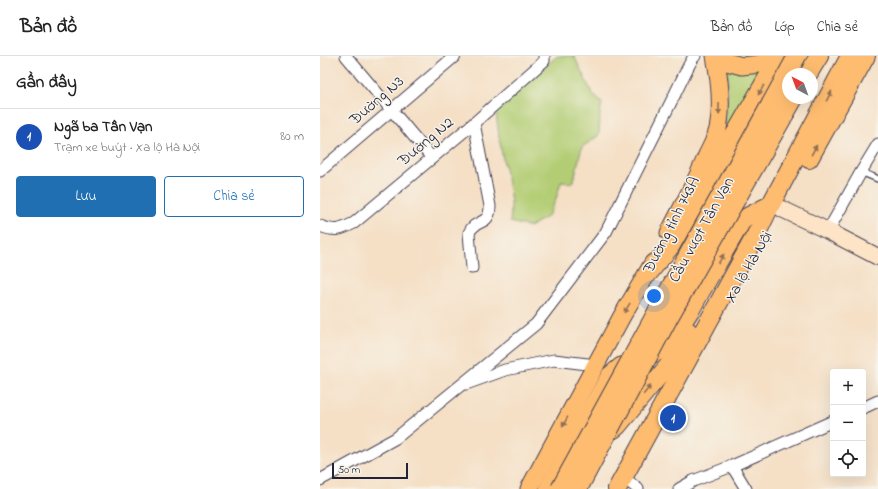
<!DOCTYPE html>
<html lang="vi">
<meta charset="utf-8">
<style>
:root{--surface:#fff;--page:#f6f6f6;--text:#222;--muted:#767676;--line:#e0e0e0;--accent:#1f6fb2}
body{margin:0;font-family:"Indie Flower",sans-serif;background:var(--page);color:var(--text)}
.controls{position:absolute;right:12px;bottom:12px;display:grid;overflow:hidden;border-radius:4px;box-shadow:0 4px 16px #0002}
.controls button{width:36px;height:36px;display:grid;place-items:center;padding:0;border:0;border-bottom:1px solid var(--line);background:var(--surface);color:var(--text);font:20px sans-serif}
.compass{position:absolute;left:462px;top:12px;width:36px;height:36px;border-radius:50%;background:var(--surface);box-shadow:0 4px 16px #0002;rotate:319deg}
.scale{position:absolute;left:12px;bottom:10px;width:76px;box-sizing:border-box;padding-left:4px;border:2px solid #22223b;border-top:0;font-size:11px;line-height:14px;white-space:nowrap;color:#22223b;-webkit-text-stroke:3px #f7f3e8;paint-order:stroke}
.you{position:absolute;left:334px;top:240px;width:14px;height:14px;margin:-10px;border:3px solid #fff;border-radius:50%;background:#1a73e8;box-shadow:0 0 0 6px #1a73e833}
.badge{display:grid;place-items:center;width:26px;height:26px;border-radius:50%;background:var(--accent);color:#fff;font-size:13px;font-weight:700}
.pin{position:absolute;translate:-50% -50%;border:2px solid #fff;box-shadow:0 1px 4px #0006}
.list{margin:0;padding:0;list-style:none}
h2{display:flex;justify-content:space-between;align-items:center;height:52px;margin:0;padding:0 16px;font-size:17px}
h2 small{font-size:13px;font-weight:400;color:var(--muted)}
.list li{display:grid;grid-template-columns:26px 1fr auto;gap:12px;align-items:center;box-sizing:border-box;height:56px;padding:0 16px;border-top:1px solid var(--line)}
.list b{display:block;font-size:15px;white-space:nowrap}
.list p{margin:0;font-size:13px;white-space:nowrap;color:var(--muted)}
.list em{font-size:13px;font-style:normal;color:var(--muted)}
.actions{display:flex;gap:8px;padding:12px 16px}
.actions a{flex:1;padding:9px 0;border:1px solid var(--accent);border-radius:4px;text-align:center;font-size:14px;color:var(--accent)}
.actions .main{background:var(--accent);color:#fff}
.icon{flex:none;width:22px;height:22px;fill:none;stroke:currentColor;stroke-width:2;stroke-linecap:round;stroke-linejoin:round}
.map{position:relative;flex:none;width:558px;height:433px;overflow:hidden}
header{display:flex;align-items:center;gap:24px;box-sizing:border-box;height:56px;padding:0 20px;background:var(--surface);border-bottom:1px solid var(--line)}
header strong{font-size:19px}
nav{display:flex;gap:22px;margin-inline-start:auto;font-size:14px}
main{display:flex}
aside{flex:1;background:var(--surface)}
.map>svg:first-child{display:block}
.green{fill:#b2cd73;stroke:#6a7857}
.lines{fill:none;stroke-linecap:round;stroke-linejoin:round}
.service-casing{stroke:#423e50;stroke-width:8}
.minor-casing{stroke:#423e50;stroke-width:13}
.secondary-casing{stroke:#423e50;stroke-width:18}
.primary-casing{stroke:#423e50;stroke-width:19}
.trunk-casing{stroke:#423e50;stroke-width:20}
.service{stroke:#fff;stroke-width:5.5}
.minor{stroke:#fff;stroke-width:11}
.secondary{stroke:#fee4c6;stroke-width:16}
.primary{stroke:#fdbc70;stroke-width:17}
.trunk{stroke:#fdbc70;stroke-width:18}
.trunk-bridge-casing{stroke:#423e50;stroke-width:20;stroke-linecap:butt}
.trunk-bridge{stroke:#fdbc70;stroke-width:18}
.oneway{fill:#906f56}
.labels{text-anchor:middle;dominant-baseline:central;stroke-width:3;stroke-linejoin:round;paint-order:stroke}
.street-label{font-size:16px;fill:#22223b;stroke:#f7f3e8}
</style>
<header>
<strong>Bản đồ</strong>
<nav><a>Bản đồ</a><a>Lớp</a><a>Chia sẻ</a></nav>
</header>
<main>
<aside>
<h2>Gần đây<small></small></h2>
<ul class="list">
<li><span class="badge" style="background:#1a4fb4">1</span><div><b>Ngã ba Tân Vạn</b><p>Trạm xe buýt · Xa lộ Hà Nội</p></div><em>80 m</em></li>
</ul>
<div class="actions"><a class="main">Lưu</a><a>Chia sẻ</a></div>
</aside>
<div class="map">
<svg width="558" height="433" viewBox="0 0 558 433">
<rect width="100%" height="100%" fill="#f7f3e8"/>
<filter id="ink" filterUnits="userSpaceOnUse"><feTurbulence type="fractalNoise" baseFrequency=".025" numOctaves="2"/><feDisplacementMap in="SourceGraphic" scale="8" xChannelSelector="R" yChannelSelector="G"/><feConvolveMatrix kernelMatrix="1 2 1 2 8 2 1 2 1" color-interpolation-filters="sRGB"/></filter>
<filter id="wash" filterUnits="userSpaceOnUse"><feTurbulence type="fractalNoise" baseFrequency=".012" numOctaves="4" result="noise"/><feDisplacementMap in="SourceGraphic" scale="16" xChannelSelector="R" yChannelSelector="G"/><feGaussianBlur stdDeviation="0.9" result="paint"/><feColorMatrix in="noise" values="0 0 0 0 0 0 0 0 0 0 0 0 0 0 0 0 0 1.4 0 .05"/><feComposite in="paint" operator="in"/></filter>
<g filter="url(#wash)">
<rect width="100%" height="100%" fill="#f5dfc5"/>
<g class="green">
<path d="M237,0H254L273,39L282,47L280,56L279,79L262,91L253,127L241,126L236,143L228,160L210,171L190,166C193,145 188,128 184,108C180,91 178,73 176,56Z"/>
<path d="M407,11L446,12L401,94L408,36Z"/>
</g>
</g>
<g filter="url(#ink)">
<g class="lines">
<defs>
<path id="service" d="M541,116L558,123"/>
<g id="minor">
<path d="M26,0L112,102"/>
<path d="M0,115L135,0"/>
<path d="M0,170C16,176 20,174 34,167L154,67L224,5V0"/>
<path d="M508,175L541,116L558,88"/>
<path d="M152,212L149,177C155,162 170,171 170,150L154,67"/>
<path d="M146,328L185,314L234,304L276,309"/>
<path d="M543,352L558,345"/>
<path d="M412,410L426,433"/>
<path d="M303,421L318,433"/>
<path d="M0,424L76,382L216,268L286,176L354,40L368,11L373,2L375,0"/>
<path d="M359,433L373,425L412,410L513,365"/>
</g>
<path id="secondary" d="M462,153L508,175L558,201"/>
<g id="primary">
<path d="M401,0L407,6L422,10L440,8L454,0"/>
<path d="M349,177C362,151 376,126 387,99C392,89 398,79 399,67C402,47 399,20 395,0"/>
<path d="M293,374L298,370L350,307L369,275"/>
<path d="M209,433L302,260L333,207"/>
<path d="M228,433L260,372L290,319L301,310L323,303L338,296L353,282L371,254L381,236L423,164L428,160L451,148"/>
</g>
<g id="trunk">
<path d="M488,18L499,0"/>
<path d="M489,103L546,0"/>
<path d="M327,219L350,191L460,0"/>
<path d="M297,433L439,173L451,148L530,0"/>
</g>
</defs>
<use href="#service" class="service-casing"/>
<use href="#minor" class="minor-casing"/>
<use href="#secondary" class="secondary-casing"/>
<use href="#primary" class="primary-casing"/>
<use href="#trunk" class="trunk-casing"/>
<use href="#service" class="service"/>
<use href="#minor" class="minor"/>
<use href="#secondary" class="secondary"/>
<use href="#primary" class="primary"/>
<use href="#trunk" class="trunk"/>
<defs>
<g id="trunk-bridge">
<path d="M240,433L477,0"/>
<path d="M258,433L349,261L474,42"/>
</g>
</defs>
<use href="#trunk-bridge" class="trunk-bridge-casing"/>
<use href="#trunk-bridge" class="trunk-bridge"/>
</g>
<defs><path id="oneway-solid" d="M-6-.8H1V-3.2L6.5 0L1 3.2V.8H-6Z"/></defs>
<g class="oneway">
<use href="#oneway-solid" transform="translate(441 34) rotate(120)"/>
<use href="#oneway-solid" transform="translate(509 40) rotate(-62)"/>
<use href="#oneway-solid" transform="translate(399 53) rotate(91)"/>
<use href="#oneway-solid" transform="translate(494 94) rotate(-61)"/>
<use href="#oneway-solid" transform="translate(401 203) rotate(-60)"/>
<use href="#oneway-solid" transform="translate(307 252) rotate(121)"/>
<use href="#oneway-solid" transform="translate(327 334) rotate(-51)"/>
<use href="#oneway-solid" transform="translate(245 366) rotate(118)"/>
</g>
</g>
<g class="labels">
<g class="street-label">
<text transform="translate(57 45) rotate(-41)">Đường N3</text>
<text transform="translate(106 86) rotate(-40)">Đường N2</text>
<text transform="translate(352 169) rotate(-63)">Đường tỉnh 743A</text>
<text transform="translate(382 174) rotate(-61)">Cầu vượt Tân Vạn</text>
<text transform="translate(429 211) rotate(-60)">Xa lộ Hà Nội</text>
</g>
</g>
</svg>
<div class="controls">
<button>+</button>
<button>−</button>
<button><svg class="icon" aria-label="locate" viewBox="0 0 24 24"><circle cx="12" cy="12" r="6"/><path d="M12 2v4M12 18v4M2 12h4M18 12h4"/></svg></button>
</div>
<svg class="compass" viewBox="-18 -18 36 36"><path d="M0-13l5 13h-10z" fill="#e53935"/><path d="M0 13l5-13h-10z" fill="#767676"/></svg>
<div class="scale">50 m</div>
<div class="you"></div>
<div class="pin badge" style="left:353px;top:362px;background:#1a4fb4">1</div>
</div>
</main>
